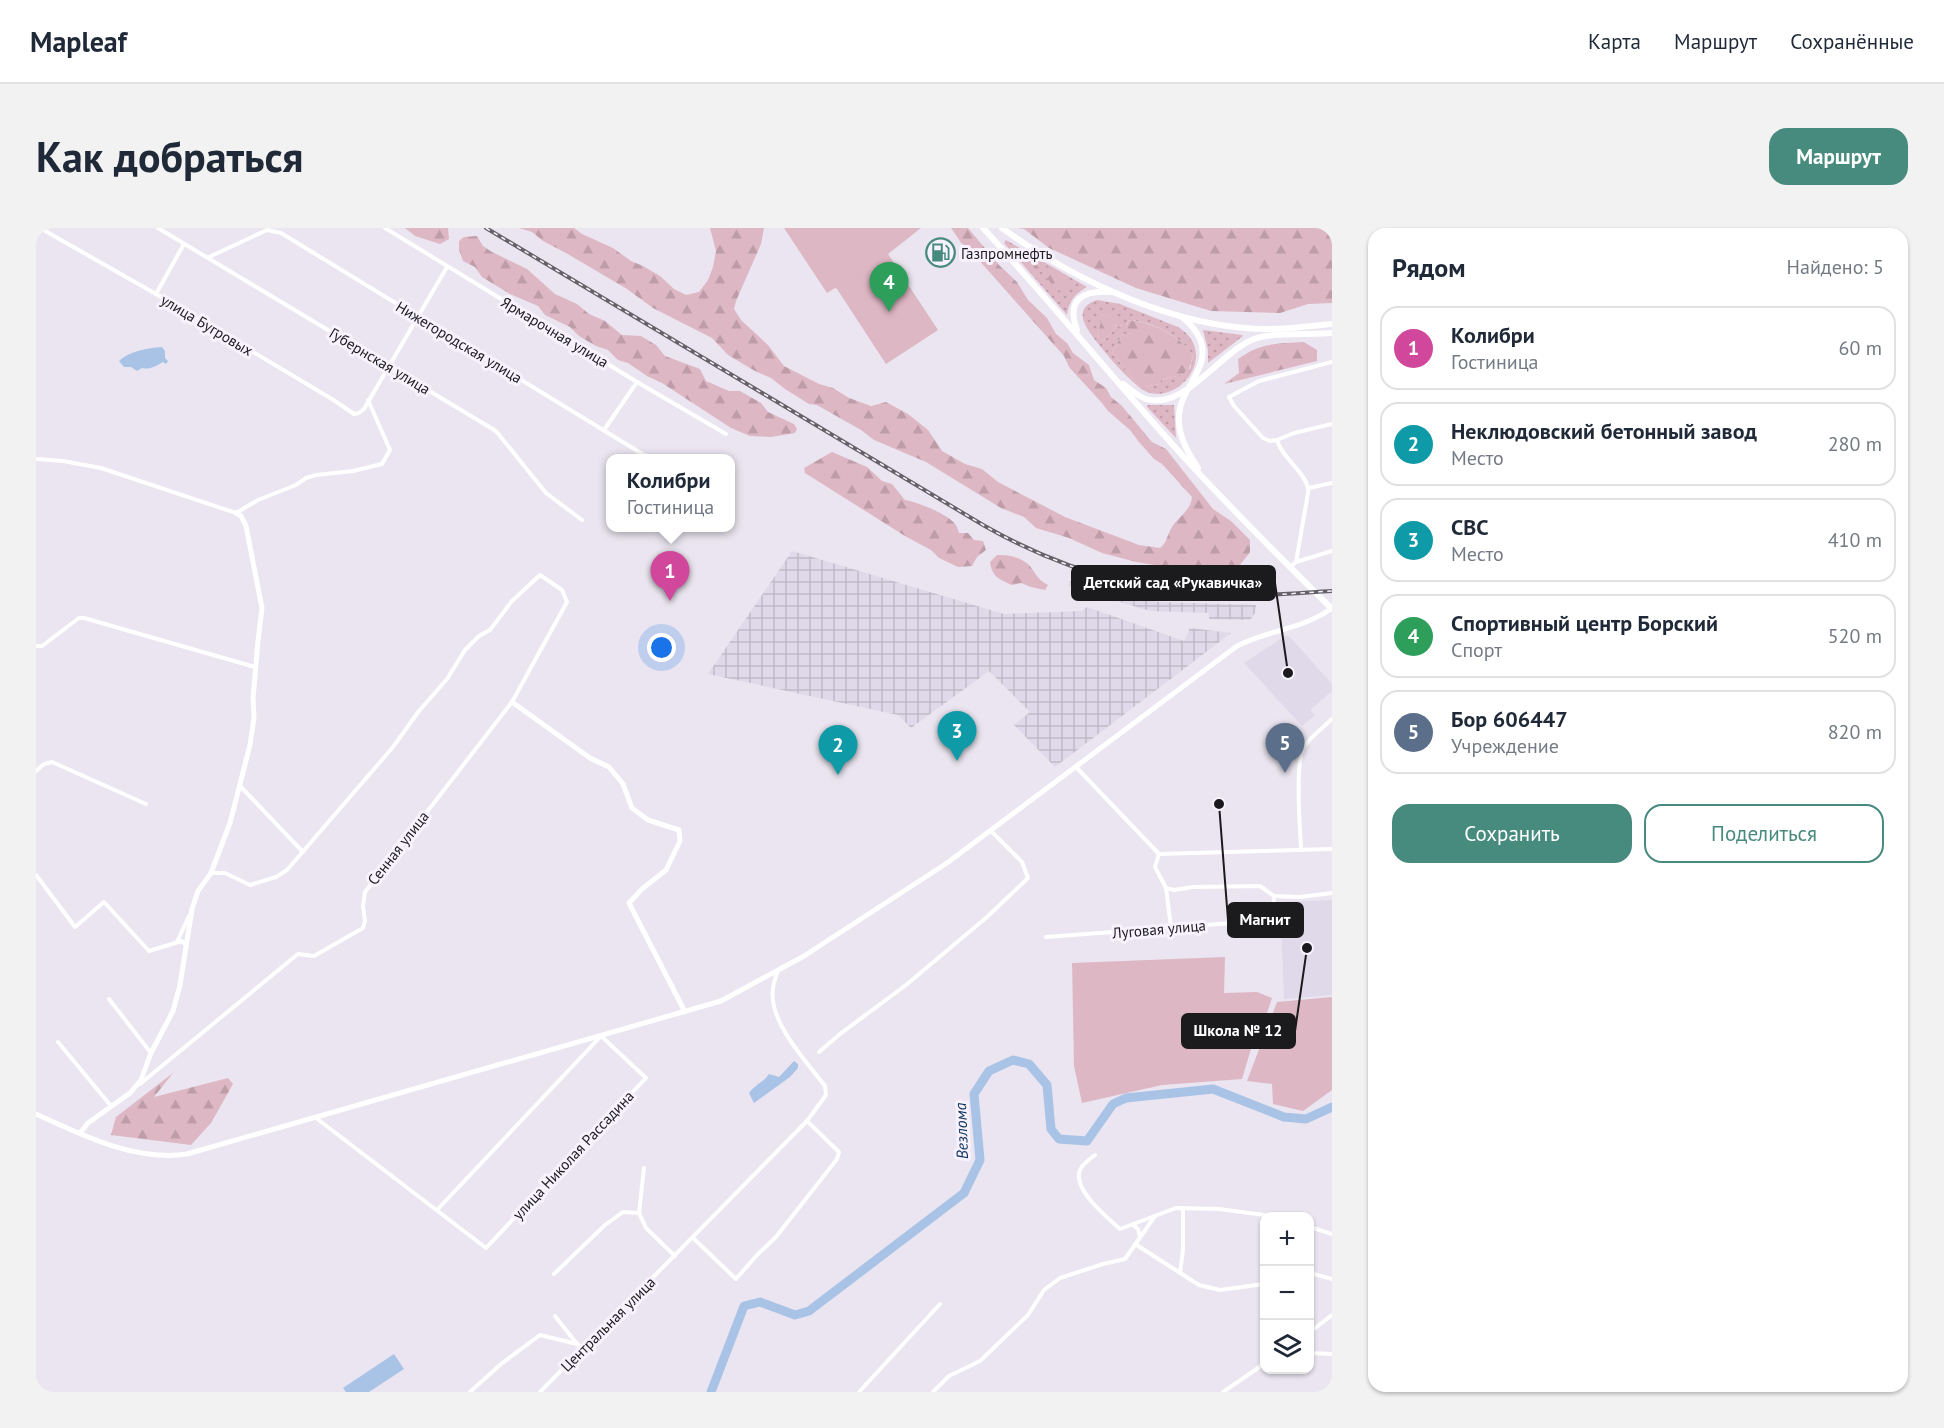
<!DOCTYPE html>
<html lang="ru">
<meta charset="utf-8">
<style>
:root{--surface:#fff;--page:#f2f2f3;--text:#1f2937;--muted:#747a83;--line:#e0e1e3;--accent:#478a7e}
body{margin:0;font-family:"PT Sans",sans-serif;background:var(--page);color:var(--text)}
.controls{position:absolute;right:18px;bottom:18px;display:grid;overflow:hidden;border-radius:12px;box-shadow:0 2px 4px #0004}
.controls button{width:54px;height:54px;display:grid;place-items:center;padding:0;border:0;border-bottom:2px solid var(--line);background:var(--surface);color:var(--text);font:30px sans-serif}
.you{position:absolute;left:626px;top:420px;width:21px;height:21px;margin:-15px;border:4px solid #fff;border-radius:50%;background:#1a73e8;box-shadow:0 0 0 9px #1a73e833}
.badge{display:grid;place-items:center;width:39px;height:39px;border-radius:50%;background:var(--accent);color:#fff;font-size:20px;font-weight:700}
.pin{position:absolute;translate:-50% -50px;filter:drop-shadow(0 2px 3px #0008)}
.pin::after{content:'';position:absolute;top:32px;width:21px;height:18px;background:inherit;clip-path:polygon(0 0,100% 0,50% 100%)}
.popup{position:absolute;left:570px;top:226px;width:129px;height:78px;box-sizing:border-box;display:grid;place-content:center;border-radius:12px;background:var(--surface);filter:drop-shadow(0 2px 4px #0005);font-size:20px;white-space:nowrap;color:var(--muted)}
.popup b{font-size:22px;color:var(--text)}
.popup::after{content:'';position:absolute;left:50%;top:100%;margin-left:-12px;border:12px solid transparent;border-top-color:var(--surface)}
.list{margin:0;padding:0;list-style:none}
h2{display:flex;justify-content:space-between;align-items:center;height:78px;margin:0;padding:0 24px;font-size:26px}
h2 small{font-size:20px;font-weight:400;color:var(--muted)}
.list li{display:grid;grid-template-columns:39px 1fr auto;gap:18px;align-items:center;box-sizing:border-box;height:84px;margin:0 12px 12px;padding:0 12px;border:2px solid var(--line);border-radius:18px}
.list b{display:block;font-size:22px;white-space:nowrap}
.list p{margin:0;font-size:20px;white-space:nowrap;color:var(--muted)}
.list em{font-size:20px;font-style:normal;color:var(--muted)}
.actions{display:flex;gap:12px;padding:18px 24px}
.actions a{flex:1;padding:14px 0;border:2px solid var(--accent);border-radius:18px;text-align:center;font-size:21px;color:var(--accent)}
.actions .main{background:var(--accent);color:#fff}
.icon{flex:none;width:33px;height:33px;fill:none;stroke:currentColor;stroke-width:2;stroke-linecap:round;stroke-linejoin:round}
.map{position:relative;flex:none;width:1296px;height:1164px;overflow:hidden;border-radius:18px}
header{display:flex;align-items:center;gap:36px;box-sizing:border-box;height:84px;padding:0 30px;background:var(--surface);border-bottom:2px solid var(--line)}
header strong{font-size:28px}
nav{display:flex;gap:33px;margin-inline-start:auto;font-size:21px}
.intro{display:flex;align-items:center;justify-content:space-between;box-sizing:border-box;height:144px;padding:0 36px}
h1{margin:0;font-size:42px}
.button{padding:15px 27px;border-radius:18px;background:var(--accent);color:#fff;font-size:21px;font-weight:700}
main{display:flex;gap:36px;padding:0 36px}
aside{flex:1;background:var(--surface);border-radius:18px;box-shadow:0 2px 4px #0004}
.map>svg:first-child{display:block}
.built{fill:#e0d9ea}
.industrial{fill:url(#industrial-grid)}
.grass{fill:url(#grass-dots);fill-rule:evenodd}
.forest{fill:url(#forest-firs)}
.garden{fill:#deb7c4}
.water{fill:#a9c3e6}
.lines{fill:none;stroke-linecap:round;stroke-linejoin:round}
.river{stroke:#a9c3e6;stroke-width:9}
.minor{stroke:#fff;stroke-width:4}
.tertiary{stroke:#fff;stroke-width:5}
.secondary{stroke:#fff;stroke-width:6}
.rail-casing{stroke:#646268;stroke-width:4}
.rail{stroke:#f7f2fd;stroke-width:1.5;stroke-dasharray:4.5;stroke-linecap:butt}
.labels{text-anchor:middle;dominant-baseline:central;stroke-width:6;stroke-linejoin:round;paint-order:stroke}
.poi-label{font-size:15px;fill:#1b1a1d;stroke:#f7f2fd;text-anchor:start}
.street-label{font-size:15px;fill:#1b1a1d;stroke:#f7f2fd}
.water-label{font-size:16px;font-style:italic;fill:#0e325d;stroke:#f7f2fd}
.leader{fill:none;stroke:#1b1a1d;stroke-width:2}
.callout-dot{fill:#1b1a1d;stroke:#f7f2fd;stroke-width:2}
.callout{fill:#1b1a1d;stroke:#1b1a1d;stroke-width:2}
.callout-label{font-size:16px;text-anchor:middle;font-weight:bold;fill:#fff}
</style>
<header>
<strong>Mapleaf</strong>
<nav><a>Карта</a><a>Маршрут</a><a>Сохранённые</a></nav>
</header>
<div class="intro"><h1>Как добраться</h1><a class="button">Маршрут</a></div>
<main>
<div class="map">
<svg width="1296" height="1164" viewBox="0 0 1296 1164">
<defs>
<pattern id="industrial-grid" width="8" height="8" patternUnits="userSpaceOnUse" patternTransform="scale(1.5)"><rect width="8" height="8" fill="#e0d9ea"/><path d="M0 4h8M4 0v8" fill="none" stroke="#c0bac8"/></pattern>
<pattern id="grass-dots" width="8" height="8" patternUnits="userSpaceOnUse" patternTransform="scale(1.5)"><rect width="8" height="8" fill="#deb7c4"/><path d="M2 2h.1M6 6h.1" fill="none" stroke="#be9da8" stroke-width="1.8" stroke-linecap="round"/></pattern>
<pattern id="forest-firs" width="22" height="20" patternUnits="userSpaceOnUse" patternTransform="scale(1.5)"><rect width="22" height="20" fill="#deb7c4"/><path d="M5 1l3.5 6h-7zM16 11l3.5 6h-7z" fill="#be9da8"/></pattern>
</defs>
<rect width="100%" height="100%" fill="#eae5f0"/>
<g class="built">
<path d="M1249,408H1253L1296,456V463L1274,482L1279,487L1266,498L1208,435Z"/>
<path d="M1296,672V767L1248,771L1244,674Z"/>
</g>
<g class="industrial">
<path d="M756,323L968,386L1046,383L1051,379L1148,413L1154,400L1195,405L1019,539L978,497L994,484L953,443L875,500L862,487L672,446Z"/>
<path d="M1035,352L1086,367L1123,374L1220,377L1219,385L1214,392L1173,391V385L1114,383L1032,358Z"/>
</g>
<g class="grass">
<path d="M970,12L1051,59C1039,66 1033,72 1031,87L968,15Z"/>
<path d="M1061,72L1084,76L1142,99C1183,124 1146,176 1111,164C1097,159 1059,114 1051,100C1043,86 1046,77 1061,72ZM1072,86L1086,97L1084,99L1079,95L1080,99L1067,113L1061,108L1065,93L1063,89ZM1093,92C1115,93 1146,108 1157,128L1154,141H1150L1148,146L1125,152L1123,156L1104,160L1076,124L1086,107L1094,105L1104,114L1090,97Z"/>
<path d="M1167,102L1206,107L1207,108L1172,135V122Z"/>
<path d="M1111,177H1138L1140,210L1111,179Z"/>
</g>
<g class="forest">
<path d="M369,0H412L413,11L404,16L379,8Z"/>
<path d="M483,0H538L546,6L577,20L595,33L607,38L624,48L638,61L650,67L663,64L672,52L677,39L680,23L674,0H728L725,16L700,73L698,81L705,92L732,117L748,138L783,156L797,160L813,170L835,178L850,174L872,186L892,202L906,223L929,236L946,241L962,254L1029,289L1103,317L1124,320C1131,315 1131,307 1136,299C1143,288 1155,282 1156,269L1126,236L1118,231L1103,214L1094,202L1072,183L1066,175L1033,139L1028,128L941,30L937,21L926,16L915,0H932L963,37L981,54L992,72L1011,90L1020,106L1031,115L1037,125L1053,137L1058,152L1070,160L1075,169L1086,178L1116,214L1130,221L1177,281L1195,293L1214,312V324L1201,341L1187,344L1150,342L1100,334L1066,325L1033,310L1000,300L988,289L965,280L890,234L838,212L825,202L781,177L773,176L749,161L735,150L719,143L692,127L676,110L617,80L591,61L530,25L507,13L496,4Z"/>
<path d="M982,0H1296V75L1272,76L1244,85L1175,83L1100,60L1013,20L988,1Z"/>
<path d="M441,8L447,18L456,24L491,41L519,66L541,76L553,86L569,93L586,107L605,108L620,117L629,128L664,141L670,153L693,163H704L725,175L732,184L758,196L761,201L759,205L735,209L714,208L695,200L626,155L611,148L592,135L582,132L572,122L560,118L543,108L534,99L509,87L502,78L474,66L446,49L439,39L427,33L423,22V13L428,9Z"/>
<path d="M1000,37C1011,38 1028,46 1033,56C1031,62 1026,62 1020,63L1012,51L1006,48L1007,44H1002L998,40Z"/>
<path d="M1072,86L1086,96L1084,99L1079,96L1080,99L1067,113L1061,108L1065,93L1062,89Z"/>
<path d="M1093,92C1116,94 1146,108 1157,128L1153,141L1150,142L1148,146L1125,152L1123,156L1104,160L1076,124L1086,107L1094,105L1099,109L1090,98Z"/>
<path d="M1268,114L1281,122V133L1188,156L1203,145L1202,131C1225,114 1240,116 1268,114Z"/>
<path d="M796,224L831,239L846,253L856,256L869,272C881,274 912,286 919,296C921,298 922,302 923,305H932L938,312L947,313L950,322L941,329L936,338L922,339L903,330L895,322L869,308L769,245L768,240Z"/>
<path d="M961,327C970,327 981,328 989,334C999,340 997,349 1012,357L1009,362L995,359L985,355L976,357C963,351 956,349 954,334Z"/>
<path d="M137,845L118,869L192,850L197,856L175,895L155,917L75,907L80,889Z"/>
</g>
<g class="garden">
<path d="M748,0H885L852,26L902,102L850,136L801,61L799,60L791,65Z"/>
<path d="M1189,729L1188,765L1221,764L1236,770L1231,785L1223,794L1206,851L1126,857L1046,875L1038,838L1036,735Z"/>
<path d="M1296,769V862L1267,883L1237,876L1236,856L1211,853L1241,774Z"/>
</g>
<g class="water">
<path d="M126,119L129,123V130L132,133L130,136L127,134C120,138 114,142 106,140L101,143L95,139H88L83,133C93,123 112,120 126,119Z"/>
<path d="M758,833L762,836V840L754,849L718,875L713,865C718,857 728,854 733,846L743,849Z"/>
<path d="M358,1126L368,1141L333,1164H310L307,1160Z"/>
</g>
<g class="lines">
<path class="river" d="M675,1164L708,1078L724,1074L759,1087L773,1083L928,965L944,932L938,866L953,843L977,832L993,836L1011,857L1015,901L1023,911L1051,913L1077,876L1090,870L1177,861L1248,889L1270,891L1296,879"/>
<g class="minor">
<path d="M4,0L120,66L296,171L318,186L323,185L328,181L411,39"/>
<path d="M122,0L460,203L510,265L546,292"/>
<path d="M349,0L601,154L690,206"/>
<path d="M173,29L231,2L245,5L613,230"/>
<path d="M120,66L148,16"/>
<path d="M568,202L601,154"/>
<path d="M1241,212L1258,205L1296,196"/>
<path d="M0,231L27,233L65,240L200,285L222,272L260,257L270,250L280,247L317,243L346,236L354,222L332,172"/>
<path d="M1273,260L1296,255"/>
<path d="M1260,334L1272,265C1274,247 1246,231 1241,212L1234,213L1227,210L1198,178L1193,169L1223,153L1296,134"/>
<path d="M1254,339L1260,334L1296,323"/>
<path d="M0,418H6L43,390H48L219,439"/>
<path d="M1040,539L1123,626L1296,621"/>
<path d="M0,543L8,536L16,534L110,576"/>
<path d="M204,558L267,624"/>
<path d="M1265,620C1264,600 1259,538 1267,521C1272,510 1287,500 1296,491"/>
<path d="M1123,626L1119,639L1130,660L1135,699"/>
<path d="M0,647L39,699L68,674L113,723L146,713L150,717"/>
<path d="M1130,660L1138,662L1157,659L1224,658L1238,668"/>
<path d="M1238,668L1264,669L1296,665"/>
<path d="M1010,709L1237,692L1238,668"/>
<path d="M141,714L153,688"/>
<path d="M73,771L115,825"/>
<path d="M22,814L75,878"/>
<path d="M783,824L804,806L870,757L951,689L992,650L986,634L955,603"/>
<path d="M104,856L262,726L278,728L327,700L329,693L327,678L329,664L476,474L531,374L526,362L504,347L476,373L454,402L443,408L429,422L411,451L383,483L357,519L251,642L240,649L214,657L189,645H175"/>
<path d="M280,890L450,1020L610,850L565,808L401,982"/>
<path d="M1059,927C1054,931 1048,935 1045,940C1033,959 1072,990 1084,1001L1140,980L1183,981L1236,988"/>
<path d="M608,940L603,985L610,1000L639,1028"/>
<path d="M1097,997L1102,1001L1104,1009"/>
<path d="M1274,999L1296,1006"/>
<path d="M657,1010L700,1051L721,1027L740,1009L801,931L803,924L771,893"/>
<path d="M1099,1016L1163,1057L1184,1062L1228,1056"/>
<path d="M1144,1045L1147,1022V980"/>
<path d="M1274,1045L1296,1051"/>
<path d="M518,1046L569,997L587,984L603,985"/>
<path d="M519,1088L541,1116L548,1120"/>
<path d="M1274,1104L1296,1087"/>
<path d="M1274,1125L1296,1126"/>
<path d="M434,1164L465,1136L504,1107L541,1116"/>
<path d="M504,1164L771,893L790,867L789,858C770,833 732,794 737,760C738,754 740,748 742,742"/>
<path d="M823,1164L904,1076"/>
<path d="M897,1164L913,1148L944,1133L992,1087L1008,1062L1024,1050L1067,1036L1089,1031L1119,988"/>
<path d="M1187,1164L1228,1136"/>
</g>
<g class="tertiary">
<path d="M476,474L554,530L573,539L587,556L596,580L612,592L643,602L644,613L630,642L606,661L593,675L649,784"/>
<path d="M0,886C46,907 99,934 151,926L685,773L768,728L911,635L1201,418C1232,402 1268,401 1296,380"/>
<path d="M44,905L52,895L94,865L105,852L115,825L137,783L144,757L156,681L162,663L175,645L194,595L214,517L218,490L217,470L222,413L226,380L210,298L205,288L200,285"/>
</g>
<g class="secondary">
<path d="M947,0C1015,74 1078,152 1146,227C1194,280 1245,330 1296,381"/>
<path d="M966,0C1034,49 1124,93 1209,100C1237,103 1268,99 1296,96"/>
<path d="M1147,90C1154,95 1160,103 1164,111C1175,138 1149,156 1144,180C1139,202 1150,222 1162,240"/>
<path d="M1041,102C1030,72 1046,62 1075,64"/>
<path d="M1087,156C1094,161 1101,168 1110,171C1148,183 1184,124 1218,111C1238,104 1274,107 1296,105"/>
</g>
<defs>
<path id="rail" d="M450,0L947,297C1024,341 1106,366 1195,368C1229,368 1263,365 1296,363"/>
</defs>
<use href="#rail" class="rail-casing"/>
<use href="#rail" class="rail"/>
</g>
<defs>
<symbol id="fuel-ring" viewBox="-11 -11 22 22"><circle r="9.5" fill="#f7f2fd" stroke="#478a7e" stroke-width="1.5"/><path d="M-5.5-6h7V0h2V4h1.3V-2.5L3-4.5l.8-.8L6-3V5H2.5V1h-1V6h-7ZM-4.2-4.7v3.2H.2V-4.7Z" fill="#478a7e"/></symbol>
</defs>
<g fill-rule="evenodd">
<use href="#fuel-ring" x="888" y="8" width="33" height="33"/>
</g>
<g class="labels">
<g class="poi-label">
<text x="925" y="25">Газпромнефть</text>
</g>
<g class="street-label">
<text transform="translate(171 97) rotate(31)">улица Бугровых</text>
<text transform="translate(519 104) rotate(31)">Ярмарочная улица</text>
<text transform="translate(423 114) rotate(31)">Нижегородская улица</text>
<text transform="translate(344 133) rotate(31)">Губернская улица</text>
<text transform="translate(362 620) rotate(-52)">Сенная улица</text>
<text transform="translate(1123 701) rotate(-5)">Луговая улица</text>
<text transform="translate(537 927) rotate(-47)">улица Николая Рассадина</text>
<text transform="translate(572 1096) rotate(-45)">Центральная улица</text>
</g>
<g class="water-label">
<text transform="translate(925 903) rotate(-92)">Везлома</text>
</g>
</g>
<path class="leader" d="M1252 445L1239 355M1183 576L1192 692M1271 720L1259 803"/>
<g class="callout-dot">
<circle cx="1252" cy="445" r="6"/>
<circle cx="1183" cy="576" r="6"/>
<circle cx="1271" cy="720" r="6"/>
</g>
<g class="callout">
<rect x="1036" y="338" width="203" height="34" rx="6"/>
<rect x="1192" y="675" width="75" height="34" rx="6"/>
<rect x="1146" y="786" width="113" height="34" rx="6"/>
</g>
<g class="callout-label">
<text x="1137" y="360">Детский сад «Рукавичка»</text>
<text x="1229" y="697">Магнит</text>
<text x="1202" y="808">Школа № 12</text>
</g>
</svg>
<div class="controls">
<button>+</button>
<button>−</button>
<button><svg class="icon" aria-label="layers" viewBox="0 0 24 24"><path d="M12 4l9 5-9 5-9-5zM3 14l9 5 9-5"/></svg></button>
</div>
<div class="you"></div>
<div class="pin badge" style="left:634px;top:373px;background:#d1479c">1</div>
<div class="popup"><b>Колибри</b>Гостиница</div>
<div class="pin badge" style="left:802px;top:547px;background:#0f9aa8">2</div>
<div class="pin badge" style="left:921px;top:533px;background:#0f9aa8">3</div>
<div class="pin badge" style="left:853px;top:84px;background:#2e9e5b">4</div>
<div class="pin badge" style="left:1249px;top:545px;background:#5c6f8a">5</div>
</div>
<aside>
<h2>Рядом<small>Найдено: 5</small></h2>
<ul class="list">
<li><span class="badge" style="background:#d1479c">1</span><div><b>Колибри</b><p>Гостиница</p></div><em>60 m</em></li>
<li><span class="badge" style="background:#0f9aa8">2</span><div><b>Неклюдовский бетонный завод</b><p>Место</p></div><em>280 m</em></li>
<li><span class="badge" style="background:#0f9aa8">3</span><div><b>СВС</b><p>Место</p></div><em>410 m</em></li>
<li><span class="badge" style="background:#2e9e5b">4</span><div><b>Спортивный центр Борский</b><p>Спорт</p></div><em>520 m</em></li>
<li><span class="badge" style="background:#5c6f8a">5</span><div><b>Бор 606447</b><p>Учреждение</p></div><em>820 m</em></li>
</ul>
<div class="actions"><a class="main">Сохранить</a><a>Поделиться</a></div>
</aside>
</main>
